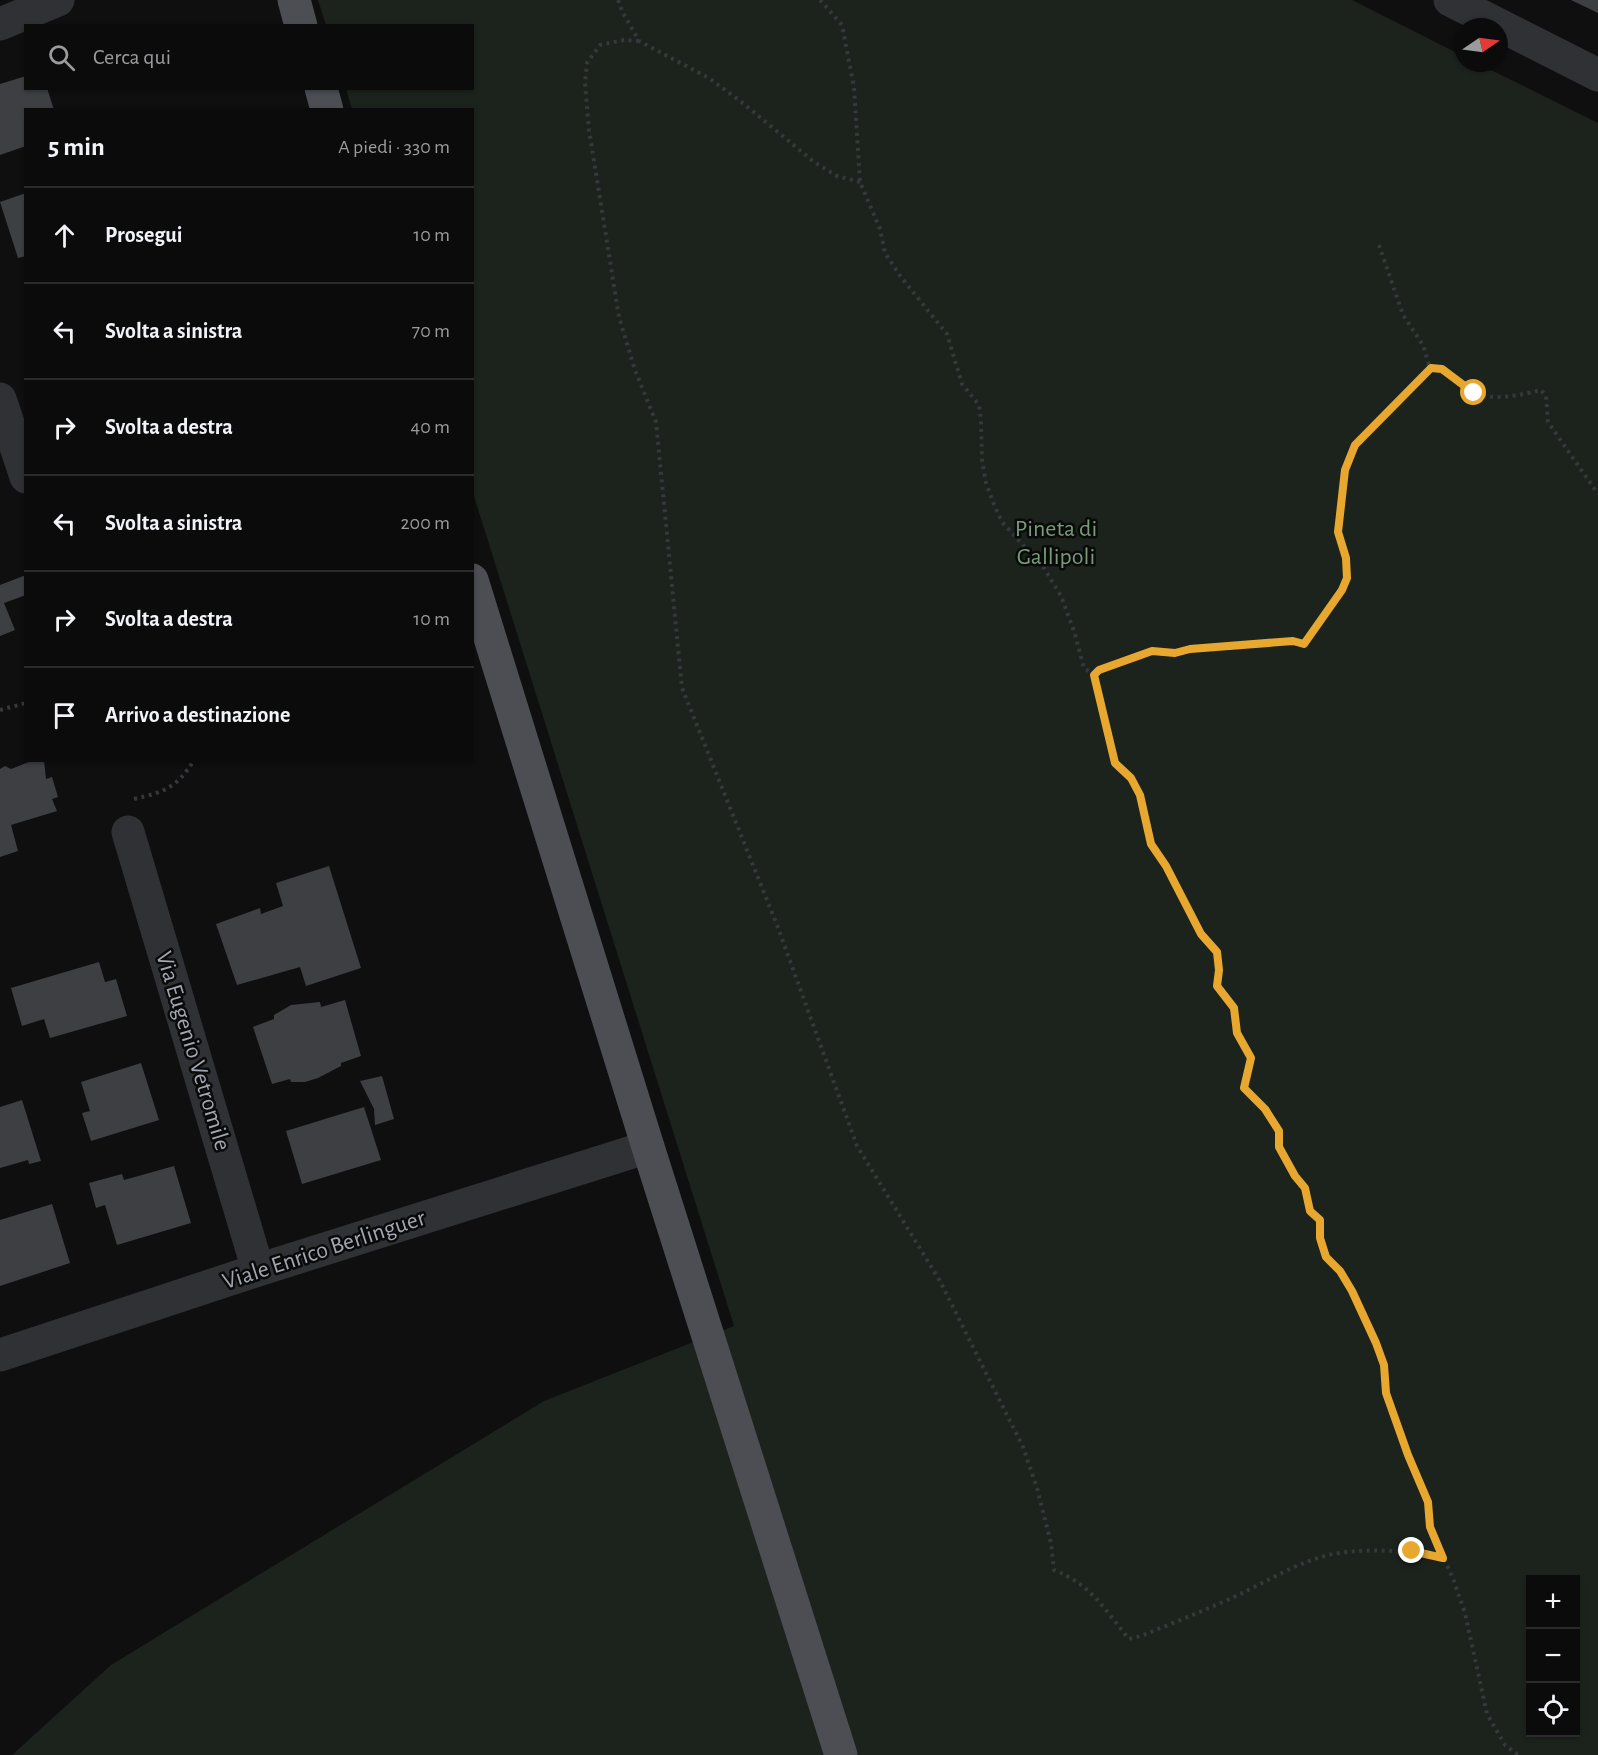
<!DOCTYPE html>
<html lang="it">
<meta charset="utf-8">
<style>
:root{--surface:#0b0b0c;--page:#141415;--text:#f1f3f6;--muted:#9a9b9d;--line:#2b2b2d}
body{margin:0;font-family:"Alegreya Sans",sans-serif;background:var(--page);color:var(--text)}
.controls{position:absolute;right:18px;bottom:18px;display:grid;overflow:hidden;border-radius:0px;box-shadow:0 2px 4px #0004}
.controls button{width:54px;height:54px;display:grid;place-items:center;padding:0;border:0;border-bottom:2px solid var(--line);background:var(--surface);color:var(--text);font:30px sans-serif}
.compass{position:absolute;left:1454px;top:18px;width:54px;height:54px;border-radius:50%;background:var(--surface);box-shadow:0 2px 4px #0004;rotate:77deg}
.stop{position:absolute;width:18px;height:18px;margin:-14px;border:4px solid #e8a830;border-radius:50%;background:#fff}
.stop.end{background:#e8a830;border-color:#fff;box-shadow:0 2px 6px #0008}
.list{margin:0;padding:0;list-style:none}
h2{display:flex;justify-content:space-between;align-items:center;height:78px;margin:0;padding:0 24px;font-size:26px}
h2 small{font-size:20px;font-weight:400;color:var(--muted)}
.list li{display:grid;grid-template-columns:39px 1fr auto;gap:18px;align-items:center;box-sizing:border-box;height:96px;padding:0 24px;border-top:2px solid var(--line)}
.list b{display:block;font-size:22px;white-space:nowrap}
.list em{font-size:20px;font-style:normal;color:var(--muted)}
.icon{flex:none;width:33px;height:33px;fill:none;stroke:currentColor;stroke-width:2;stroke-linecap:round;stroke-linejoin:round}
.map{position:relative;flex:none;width:1598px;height:1755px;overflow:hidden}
.search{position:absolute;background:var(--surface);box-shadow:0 2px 4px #0004;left:24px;top:24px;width:450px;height:66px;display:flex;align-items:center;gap:15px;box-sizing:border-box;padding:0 21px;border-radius:0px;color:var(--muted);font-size:22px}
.panel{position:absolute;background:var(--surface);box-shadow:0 2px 4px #0004;left:24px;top:108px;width:450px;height:654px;border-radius:0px}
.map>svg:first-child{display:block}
.green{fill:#1c231d;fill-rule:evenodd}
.building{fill:#3e3f43}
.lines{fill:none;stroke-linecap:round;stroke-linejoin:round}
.path{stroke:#36383c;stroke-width:4;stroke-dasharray:3 4.5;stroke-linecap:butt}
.minor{stroke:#303135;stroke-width:33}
.tertiary{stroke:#303135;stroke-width:33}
.primary{stroke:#4d4e54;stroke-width:33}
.route{stroke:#e8a830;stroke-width:8}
.labels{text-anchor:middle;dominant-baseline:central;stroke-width:5;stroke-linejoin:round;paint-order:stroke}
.park-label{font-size:24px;fill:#789b7a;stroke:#0a0a0b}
.street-label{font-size:24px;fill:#a1a6b1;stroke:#0a0a0b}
</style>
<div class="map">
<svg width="1598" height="1755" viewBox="0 0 1598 1755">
<rect width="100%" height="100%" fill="#0f0f10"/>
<path class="green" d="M318,0H1352L1463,56V63H1477L1598,123V1755H12L111,1665L544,1401L734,1326L473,493L472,110L352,109L346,89L472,88V26L326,25ZM1530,1580H1576V1732H1530Z"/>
<g class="building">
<path d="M1571,0H1598V13Z"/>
<path d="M26,76V88H47L54,110H26V146L0,155V84Z"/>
<path d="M26,193V256L18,258L0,202Z"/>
<path d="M26,575V595L4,603L15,630L0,636V585Z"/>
<path d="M29,760H44L46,779L52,777L58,797L52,799L57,811L11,825L18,851L0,857V769L5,766L11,769L29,762Z"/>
<path d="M329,866L361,968L306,986L300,967L237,985L216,924L260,908L261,914L283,906L276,883Z"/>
<path d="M99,962L105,982L116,979L127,1016L50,1038L44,1019L22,1026L11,988Z"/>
<path d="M345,1000L361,1056L341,1063V1066L318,1078L305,1082H291L290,1079L272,1084L253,1027L274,1019V1015L291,1005L320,1002L321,1007Z"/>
<path d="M141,1063L159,1120L91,1141L82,1113L90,1111L81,1082Z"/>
<path d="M382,1076L394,1119L375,1125L374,1109L360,1081Z"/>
<path d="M22,1100L41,1161L29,1164L28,1160L0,1168V1107Z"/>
<path d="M364,1107L381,1160L302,1184L286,1131Z"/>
<path d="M174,1166L191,1223L117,1245L105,1205L96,1208L89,1183L122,1174L124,1180Z"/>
<path d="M52,1204L70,1263L0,1286V1220Z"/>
</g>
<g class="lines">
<g class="path">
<path d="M618,0L622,11L639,41L709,78L744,104L814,162L837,176L860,182"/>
<path d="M820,0L842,25L854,87L860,182L880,229L885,253L901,277L947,334L962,384L979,405L981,421L982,460L986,483L995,507L1002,522L1044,568L1061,596L1074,631L1084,668L1094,675L1115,763L1131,778L1140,795L1151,844L1166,866L1201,934L1217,952L1219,970L1217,986L1234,1008L1237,1033L1251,1058L1244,1088L1265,1109L1279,1131V1147L1295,1176L1305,1188L1310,1211L1320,1220V1238L1326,1257L1340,1271L1352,1291L1376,1343L1384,1365L1385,1393L1408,1455L1428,1502L1430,1527L1454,1581L1465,1613L1487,1714L1505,1745L1518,1755"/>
<path d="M639,41L624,40L600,45L587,63L585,83L589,130L619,317L635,370L656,422L682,688L777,925L857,1146L940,1281L1023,1447L1037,1488L1051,1543L1054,1570C1092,1585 1104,1609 1129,1639L1141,1636C1173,1623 1206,1610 1238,1595C1270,1580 1304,1558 1339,1553C1374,1548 1409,1551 1444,1558"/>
<path d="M1379,245L1403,315L1423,345L1430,368"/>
<path d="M1094,675L1099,670L1152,651L1175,653L1190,649L1293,641L1304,644L1342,589L1347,578L1346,558L1338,532L1345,470L1355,445L1430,368C1452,370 1457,386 1475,393C1495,401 1521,395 1541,390L1546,396L1548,422L1598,494"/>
<path d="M0,710L26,703"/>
<path d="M134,799C164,792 177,788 194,760"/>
</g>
<g class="minor">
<path d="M1450,0L1598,75"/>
<path d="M0,24L58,0"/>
<path d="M0,399L26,477"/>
<path d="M128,832L258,1270"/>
</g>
<path class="tertiary" d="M0,1355L258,1270L648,1147"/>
<g class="primary">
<path d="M294,0L301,26"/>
<path d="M321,88L327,110"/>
<path d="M472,580L648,1147L841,1755"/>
</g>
</g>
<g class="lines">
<path class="route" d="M1412,1551L1443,1558L1430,1527L1428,1502L1408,1455L1386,1393L1384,1365L1376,1343L1352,1291L1340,1271L1326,1257L1320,1238V1220L1310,1211L1305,1188L1295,1176L1279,1147V1131L1265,1109L1244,1088L1251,1058L1237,1033L1234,1008L1217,986L1219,970L1217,952L1201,934L1166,866L1151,844L1140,795L1131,778L1115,763L1094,675L1099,670L1152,651L1175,653L1190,649L1293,641L1304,644L1342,590L1347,578L1346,558L1338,532L1345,470L1355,445L1431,368L1442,369L1474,393"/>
</g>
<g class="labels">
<g class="park-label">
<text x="1056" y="529">Pineta di<tspan x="1056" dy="28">Gallipoli</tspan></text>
</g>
<g class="street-label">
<text transform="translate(193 1051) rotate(73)">Via Eugenio Vetromile</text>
<text transform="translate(324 1250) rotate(-18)">Viale Enrico Berlinguer</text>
</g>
</g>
</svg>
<div class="controls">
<button>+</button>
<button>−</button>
<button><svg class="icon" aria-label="locate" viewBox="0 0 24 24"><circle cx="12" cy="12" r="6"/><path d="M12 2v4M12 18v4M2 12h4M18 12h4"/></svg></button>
</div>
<svg class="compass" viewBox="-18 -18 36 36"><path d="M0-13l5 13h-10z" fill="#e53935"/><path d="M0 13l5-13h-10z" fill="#9a9b9d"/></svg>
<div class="stop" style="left:1474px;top:393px"></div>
<div class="stop end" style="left:1412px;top:1551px"></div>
<div class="search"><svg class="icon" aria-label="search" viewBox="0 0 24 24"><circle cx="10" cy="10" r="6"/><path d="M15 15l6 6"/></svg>Cerca qui</div>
<section class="panel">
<h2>5 min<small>A piedi · 330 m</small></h2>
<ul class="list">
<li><svg class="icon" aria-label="ahead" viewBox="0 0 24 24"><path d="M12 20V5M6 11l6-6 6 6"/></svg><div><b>Prosegui</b></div><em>10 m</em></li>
<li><svg class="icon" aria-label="left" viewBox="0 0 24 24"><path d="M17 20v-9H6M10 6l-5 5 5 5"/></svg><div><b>Svolta a sinistra</b></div><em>70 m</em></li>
<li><svg class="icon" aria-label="right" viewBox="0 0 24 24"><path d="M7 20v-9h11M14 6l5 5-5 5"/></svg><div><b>Svolta a destra</b></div><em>40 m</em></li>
<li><svg class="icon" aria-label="left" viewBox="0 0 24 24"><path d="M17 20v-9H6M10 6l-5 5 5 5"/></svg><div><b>Svolta a sinistra</b></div><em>200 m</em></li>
<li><svg class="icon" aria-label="right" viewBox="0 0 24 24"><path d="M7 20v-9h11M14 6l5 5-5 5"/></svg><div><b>Svolta a destra</b></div><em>10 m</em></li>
<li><svg class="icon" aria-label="arrive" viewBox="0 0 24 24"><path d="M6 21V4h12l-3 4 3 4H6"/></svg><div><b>Arrivo a destinazione</b></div></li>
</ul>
</section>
</div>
